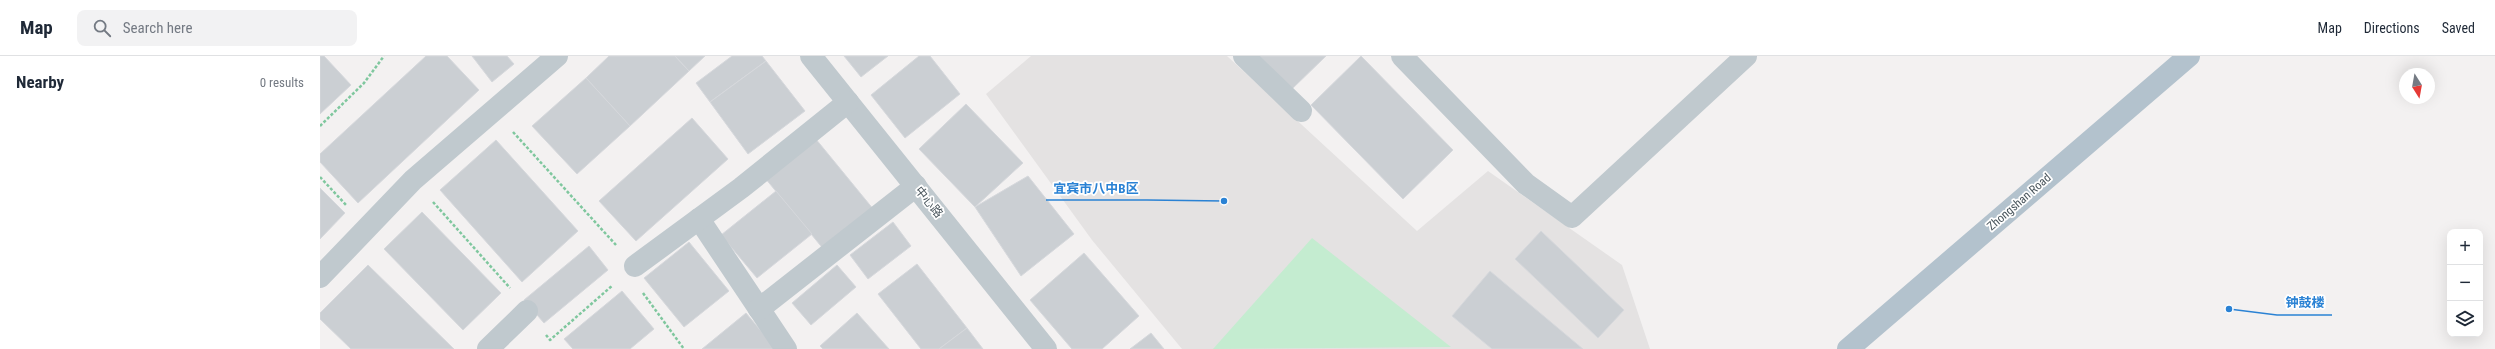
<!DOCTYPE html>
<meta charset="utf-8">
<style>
:root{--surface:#fff;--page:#f2f2f3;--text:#1f2937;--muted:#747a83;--line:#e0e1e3}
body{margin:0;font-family:"Roboto Condensed","Noto Sans SC",sans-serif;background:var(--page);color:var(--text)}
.controls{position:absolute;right:12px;bottom:12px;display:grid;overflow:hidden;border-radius:8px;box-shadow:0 4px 16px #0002}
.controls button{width:36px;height:36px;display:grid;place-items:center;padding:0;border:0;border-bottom:1px solid var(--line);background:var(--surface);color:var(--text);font:20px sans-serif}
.compass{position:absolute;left:2079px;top:12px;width:36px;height:36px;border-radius:50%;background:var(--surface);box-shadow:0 4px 16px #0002;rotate:169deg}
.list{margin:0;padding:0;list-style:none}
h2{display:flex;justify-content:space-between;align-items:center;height:52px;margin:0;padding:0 16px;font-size:17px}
h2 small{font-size:13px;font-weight:400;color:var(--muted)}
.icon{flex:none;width:22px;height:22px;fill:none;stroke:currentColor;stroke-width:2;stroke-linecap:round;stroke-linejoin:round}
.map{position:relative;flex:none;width:2175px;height:293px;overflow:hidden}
header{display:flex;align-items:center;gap:24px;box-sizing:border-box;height:56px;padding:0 20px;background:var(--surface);border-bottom:1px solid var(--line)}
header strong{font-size:19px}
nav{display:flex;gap:22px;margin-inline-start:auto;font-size:14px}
.search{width:280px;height:36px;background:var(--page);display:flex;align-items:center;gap:10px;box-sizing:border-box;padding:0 14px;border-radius:8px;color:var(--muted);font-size:15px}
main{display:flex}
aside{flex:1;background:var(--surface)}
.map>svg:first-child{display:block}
.education{fill:#e4e2e2}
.green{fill:#c4ecd0}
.building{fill:#cbcfd3;stroke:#d6d8dc}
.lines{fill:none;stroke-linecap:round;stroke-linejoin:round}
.path{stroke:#7fc79e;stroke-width:2.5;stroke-dasharray:3 2;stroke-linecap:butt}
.street{stroke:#c0c9ce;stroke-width:22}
.primary{stroke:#b3c2cd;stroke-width:22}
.labels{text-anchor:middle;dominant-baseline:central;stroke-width:3.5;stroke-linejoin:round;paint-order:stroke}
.street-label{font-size:12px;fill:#4a565d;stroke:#fff}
.leader{fill:none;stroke:#2a82d4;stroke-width:1.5}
.callout-dot{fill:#2a82d4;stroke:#fff;stroke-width:1.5}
.callout-label{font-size:13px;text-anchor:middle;font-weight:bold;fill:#2a82d4;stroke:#fff;stroke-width:3.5;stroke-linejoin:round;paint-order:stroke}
</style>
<header>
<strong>Map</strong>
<div class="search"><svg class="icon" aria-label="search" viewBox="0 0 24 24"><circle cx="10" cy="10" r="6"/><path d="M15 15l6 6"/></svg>Search here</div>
<nav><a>Map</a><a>Directions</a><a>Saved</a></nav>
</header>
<main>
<aside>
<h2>Nearby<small>0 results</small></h2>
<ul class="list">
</ul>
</aside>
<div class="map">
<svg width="2175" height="293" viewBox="0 0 2175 293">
<rect width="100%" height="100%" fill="#f3f1f1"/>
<path class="education" d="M711,0H907L1097,175L1168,115L1302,209L1330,293H862L772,184L666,38Z"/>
<path class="green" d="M992,182L1131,291L893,293Z"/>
<g class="building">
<path d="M0,0H4L31,29L0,58Z"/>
<path d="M106,0H127L159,34L38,147L0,106V98Z"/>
<path d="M152,0H187L194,8L172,26Z"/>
<path d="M289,0H355L369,15L310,70L266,22Z"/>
<path d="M355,0H385L369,15Z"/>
<path d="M412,0H442L446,5L390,46L376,27Z"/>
<path d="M524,0H568L541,21Z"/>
<path d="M599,0H610L640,38L585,82L551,39Z"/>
<path d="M939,0H1006L971,34Z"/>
<path d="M1041,0L1133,94L1083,143L991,49Z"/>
<path d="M446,5L485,55L428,98L390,46Z"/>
<path d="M266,22L310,70L257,118L212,70Z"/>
<path d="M646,48L703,107L655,151L599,93Z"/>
<path d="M372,62L408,103L316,185L279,145Z"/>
<path d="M495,82L554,154L505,195L445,122Z"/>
<path d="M176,84L258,175L202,226L120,134Z"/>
<path d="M708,120L754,178L701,220L655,151Z"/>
<path d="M0,132L25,157L0,183Z"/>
<path d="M456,135L492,178L437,222L401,179Z"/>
<path d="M102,156L181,237L143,274L64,193Z"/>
<path d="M573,166L591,190L548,223L530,199Z"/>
<path d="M1221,175L1304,254L1278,282L1195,203Z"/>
<path d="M369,186L409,235L364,271L324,222Z"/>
<path d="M269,190L288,214L224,267L204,244Z"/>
<path d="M764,197L819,260L782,293H752L710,244Z"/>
<path d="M597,208L647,272L619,293H601L558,238Z"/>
<path d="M48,209L134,293H31L0,263V257Z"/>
<path d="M517,209L536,231L491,269L472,247Z"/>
<path d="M1170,215L1263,293H1172L1132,260Z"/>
<path d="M302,235L334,273L310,293H253L244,283Z"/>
<path d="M426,257L456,293H382Z"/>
<path d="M537,257L569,293H503L500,290Z"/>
<path d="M647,272L663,293H619Z"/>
<path d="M831,277L844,293H810Z"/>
</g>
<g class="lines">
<g class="path">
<path d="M0,70L44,27L64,0"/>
<path d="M193,76L296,189"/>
<path d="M0,121L27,150"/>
<path d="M113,146L190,232"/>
<path d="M323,237L364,293"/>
<path d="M226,279L230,284L293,229"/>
</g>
<g class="street">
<path d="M491,0L726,293"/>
<path d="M924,0L981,55"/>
<path d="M1082,0L1206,128L1252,161L1426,0"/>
<path d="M379,163L466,293"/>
<path d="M315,210L421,132L528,46"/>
<path d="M0,221L93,124L237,0"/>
<path d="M439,253L596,130"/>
<path d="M168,293L207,255"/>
</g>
<path class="primary" d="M1528,293L1869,0"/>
</g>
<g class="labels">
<g class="street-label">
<text transform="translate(609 146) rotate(51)">中心路</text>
<text transform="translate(1699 146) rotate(-41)">Zhongshan Road</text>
</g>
</g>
<path class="leader" d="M904 145L827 144H726M1909 253L1957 259H2012"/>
<g class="callout-dot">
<circle cx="904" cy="145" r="4"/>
<circle cx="1909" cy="253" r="4"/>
</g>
<g class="callout-label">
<text x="776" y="137">宜宾市八中B区</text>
<text x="1985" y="251">钟鼓楼</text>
</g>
</svg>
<div class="controls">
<button>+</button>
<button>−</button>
<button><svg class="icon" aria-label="layers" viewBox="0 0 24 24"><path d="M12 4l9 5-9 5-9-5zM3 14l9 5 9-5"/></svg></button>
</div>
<svg class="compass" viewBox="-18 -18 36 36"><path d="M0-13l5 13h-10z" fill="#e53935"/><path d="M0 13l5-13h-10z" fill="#747a83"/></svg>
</div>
</main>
